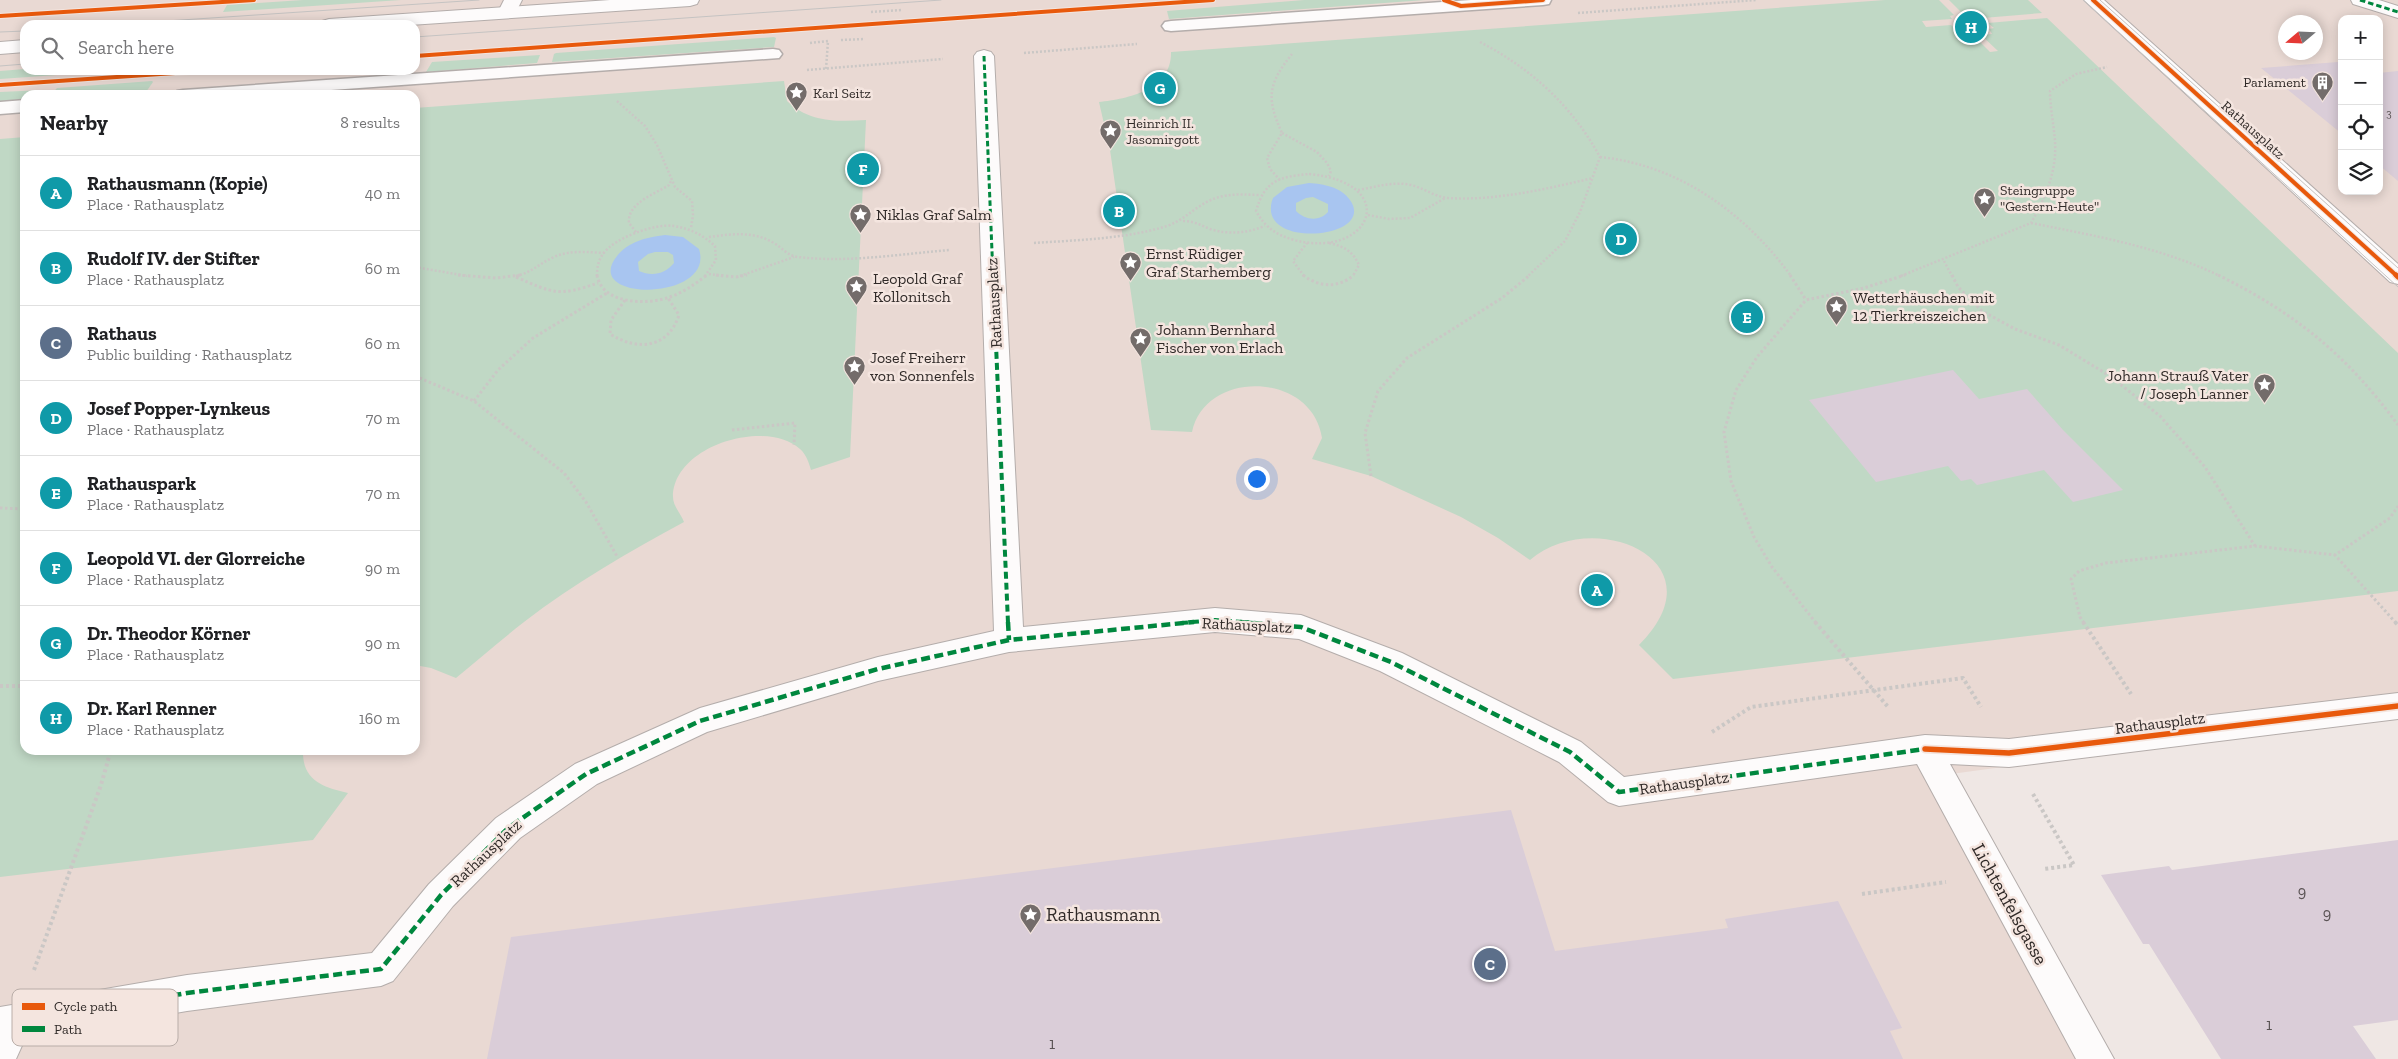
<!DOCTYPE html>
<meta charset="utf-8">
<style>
:root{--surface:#fff;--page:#f2f2f2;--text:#202124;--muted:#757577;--line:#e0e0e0;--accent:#db2777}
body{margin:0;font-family:"Zilla Slab",serif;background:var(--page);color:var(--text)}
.controls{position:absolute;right:15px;top:15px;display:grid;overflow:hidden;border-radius:10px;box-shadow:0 2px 12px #0003}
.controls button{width:45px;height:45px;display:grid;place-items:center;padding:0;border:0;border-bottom:1px solid var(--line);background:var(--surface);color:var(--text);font:25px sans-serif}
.compass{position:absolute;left:2278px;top:15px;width:45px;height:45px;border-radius:50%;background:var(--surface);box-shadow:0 2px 12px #0003;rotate:251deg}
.you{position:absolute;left:1256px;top:478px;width:18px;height:18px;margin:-12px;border:4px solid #fff;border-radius:50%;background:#1a73e8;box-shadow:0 0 0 8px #1a73e833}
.badge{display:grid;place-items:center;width:32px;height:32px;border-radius:50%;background:var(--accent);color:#fff;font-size:16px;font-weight:700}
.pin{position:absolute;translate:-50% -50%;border:2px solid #fff;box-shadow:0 1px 5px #0006}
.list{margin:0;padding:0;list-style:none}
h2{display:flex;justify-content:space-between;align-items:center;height:65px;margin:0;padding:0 20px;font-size:21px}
h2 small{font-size:16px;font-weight:400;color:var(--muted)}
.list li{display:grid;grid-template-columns:32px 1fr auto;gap:15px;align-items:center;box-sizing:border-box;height:75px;padding:0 20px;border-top:1px solid var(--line)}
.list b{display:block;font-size:19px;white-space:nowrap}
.list p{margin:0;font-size:16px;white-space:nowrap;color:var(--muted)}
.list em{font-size:16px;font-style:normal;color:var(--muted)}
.icon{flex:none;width:28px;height:28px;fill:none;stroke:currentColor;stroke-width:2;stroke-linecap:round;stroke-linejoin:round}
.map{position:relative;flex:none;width:2398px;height:1059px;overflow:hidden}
.search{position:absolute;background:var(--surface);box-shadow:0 2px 12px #0003;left:20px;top:20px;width:400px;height:55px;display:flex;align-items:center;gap:12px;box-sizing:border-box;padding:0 18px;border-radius:15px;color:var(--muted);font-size:19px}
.panel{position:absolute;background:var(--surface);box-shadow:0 2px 12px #0003;left:20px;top:90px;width:400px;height:665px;border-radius:15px}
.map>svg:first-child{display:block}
.built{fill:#e9d9d3;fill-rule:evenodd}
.green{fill:#c0d8c5}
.water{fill:#a8c5f0;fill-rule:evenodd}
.building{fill:#dacdd8}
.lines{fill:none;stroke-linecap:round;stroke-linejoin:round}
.lane-casing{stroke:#b4adab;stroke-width:3}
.street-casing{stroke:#b4adab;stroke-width:2}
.secondary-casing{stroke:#b4adab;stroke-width:2}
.path-far2{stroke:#cac7c5;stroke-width:2.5;stroke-dasharray:2 2;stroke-linecap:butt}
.path-far1{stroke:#cac7c5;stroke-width:3;stroke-dasharray:2.5 2.5;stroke-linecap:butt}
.path{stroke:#cac7c5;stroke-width:4;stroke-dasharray:3 3;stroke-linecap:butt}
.lane{fill:#fdfbfb;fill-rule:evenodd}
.street{fill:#fdfbfb;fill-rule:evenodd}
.secondary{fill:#fdfbfb;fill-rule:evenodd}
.tram{stroke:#c5c3c2;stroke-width:1}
.quiet-far2{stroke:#00873e;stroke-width:3;stroke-dasharray:5.5 3;stroke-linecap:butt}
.quiet-far1{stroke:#00873e;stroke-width:4;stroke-dasharray:7 4;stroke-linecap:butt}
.quiet{stroke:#00873e;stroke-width:4.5;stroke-dasharray:9 4.5;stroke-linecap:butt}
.cycleway-far2-casing{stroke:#f4e5df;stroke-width:6}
.cycleway-far1-casing{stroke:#f4e5df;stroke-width:8}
.cycleway-casing{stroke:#f4e5df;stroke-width:9}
.cycleway-far2{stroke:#e8590c;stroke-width:4}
.cycleway-far1{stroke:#e8590c;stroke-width:5}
.cycleway{stroke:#e8590c;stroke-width:5.5}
.labels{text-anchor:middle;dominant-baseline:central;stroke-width:5;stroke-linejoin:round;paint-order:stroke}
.far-number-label{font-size:11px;fill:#5a5354}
.far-poi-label{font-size:14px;fill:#302a28;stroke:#f4e5df;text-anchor:start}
.far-street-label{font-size:14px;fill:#302a28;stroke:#f4e5df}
.poi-label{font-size:16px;fill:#302a28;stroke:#f4e5df;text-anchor:start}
.street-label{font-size:16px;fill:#302a28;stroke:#f4e5df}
.near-number-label{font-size:16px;fill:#5a5354}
.near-street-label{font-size:19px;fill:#302a28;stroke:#f4e5df}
.near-poi-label{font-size:19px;fill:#302a28;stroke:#f4e5df;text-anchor:start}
.key{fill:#f4e5df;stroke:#b9ada8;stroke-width:1}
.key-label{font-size:14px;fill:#302a28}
</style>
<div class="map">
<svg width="2398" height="1059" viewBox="0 0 2398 1059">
<rect width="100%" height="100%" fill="#efe7e4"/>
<path class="built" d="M0,0H2398V714L1951,774L2106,1059H0ZM2342,19H2379V191H2342ZM2286,22H2316V52H2286ZM25,25H415V70H25ZM25,95H415V750H25Z"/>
<g class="green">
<path d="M303,0H401L223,12L227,5Z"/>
<path d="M1304,0H1425L1169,19L1167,11Z"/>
<path d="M1885,0H1939L1954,15L1950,16L1952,19L1922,21L1926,27L1951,25L1963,36L1973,35L1990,52L1998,51L1981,35L1992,34L1989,29L1994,28L1988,23L2047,18L2398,353V591L1673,679L1639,645C1724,560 1593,506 1530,560L1498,538L1461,517L1371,476L1312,459L1322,438C1312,371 1205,369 1192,432L1151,430L1110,150L1099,102C1129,99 1172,89 1171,52Z"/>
<path d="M1949,0H2028L2042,13L1983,18L1978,13L1963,14Z"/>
<path d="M774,37L776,38L774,47L552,62L554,54L556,53Z"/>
<path d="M540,55L537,63L426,72L432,62Z"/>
<path d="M25,69V70H128L0,79V71Z"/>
<path d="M152,81L153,82L146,92L51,95L57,88Z"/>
<path d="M784,81L787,101C808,122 837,122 866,120L850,457L811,470C809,463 806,454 800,449C765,418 673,446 673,497C673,506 681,514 684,522C629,552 574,583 524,622C501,640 479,659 456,678L431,668L415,665V108Z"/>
<path d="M44,90L40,95H25V100L0,102V92Z"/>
<path d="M25,137V750H303C302,781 323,787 348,793L313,840L0,877V139Z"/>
</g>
<g class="water">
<path d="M1309,183C1324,184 1341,187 1350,200C1378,240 1253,250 1273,198L1287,187ZM1313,197L1328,204V212C1319,222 1305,220 1296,211V203L1306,198Z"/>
<path d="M665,235L683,237L699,249C716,302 580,302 617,256C628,242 647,237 665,235ZM655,252H668L673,255L674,263C665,274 652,277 639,271L638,262L648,254Z"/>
</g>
<g class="building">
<path d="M2338,62L2342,64V134L2261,68Z"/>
<path d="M2398,71V181L2379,165V73Z"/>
<path d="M1953,370L1979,399L2027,389L2063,430L2123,490L2073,502L2044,470L1977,485L1971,479L1961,481L1948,466L1876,482L1809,400Z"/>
<path d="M1511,810L1555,951L1728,928L1725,919L1838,901L1902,1028L1890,1031L1903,1059H487L511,937Z"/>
<path d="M2398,840V1020L2353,1026L2376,1059H2221L2149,944H2143L2101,875L2169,866L2172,870Z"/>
</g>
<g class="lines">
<defs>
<g id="lane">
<path d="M1471,0H1551L1549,4L1543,5L1171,31L1165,30L1162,26L1165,22L1171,21Z"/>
<path d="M773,49L779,50L782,54L779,58L261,95H174L177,91L183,90Z"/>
<path d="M25,100V112L0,114V102Z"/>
</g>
<g id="street">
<path d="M504,0H522L514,16H500L498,12Z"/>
<path d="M2351,0H2379L2398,6V18L2353,4Z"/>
<path d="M984,50L991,52L994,56L1023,627L1215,608L1301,615L1402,653L1581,742L1624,777L1925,735L2009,739L2398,693V719L2009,767L1950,764L2114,1059H2076L1917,764L1619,806L1608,802L1559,762L1380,671L1299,639L1215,632L1009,652L878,681L707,732L597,784L520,838L453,906L393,981L381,986L187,1011L25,1039L16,1059H0V1007L187,975L372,953L429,884L496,818L575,764L700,708L878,657L994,631L974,56L977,52Z"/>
</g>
<g id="secondary">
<path d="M610,0H699L697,4L690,6L410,25H320L322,21L329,19Z"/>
<path d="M2084,0H2104L2398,264V284L2390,282Z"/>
<path d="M25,40V52L0,54V42Z"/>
</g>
</defs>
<use href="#lane" class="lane-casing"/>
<use href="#street" class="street-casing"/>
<use href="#secondary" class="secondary-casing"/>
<g class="path-far2">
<path d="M871,12L902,10"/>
<path d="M1578,13L1756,0"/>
<path d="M841,40L865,39"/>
<path d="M1480,42C1532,69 1572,106 1600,157L1580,212L1565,241L1528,276"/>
<path d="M810,43L828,41L826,69"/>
<path d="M1024,53L1137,44"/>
<path d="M807,70L943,59"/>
<path d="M617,101L645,126L657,145L675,187L692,201L693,215L691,228"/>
<path d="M1282,133L1317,152L1327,163L1331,171L1329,176"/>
<path d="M1600,157C1679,165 1745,213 1791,276"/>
<path d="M1309,174C1403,183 1371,260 1294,240C1276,235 1265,227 1256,211C1265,180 1279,177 1309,174Z"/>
<path d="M1280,180L1270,169L1267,158L1282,133C1266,98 1268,84 1292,54"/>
<path d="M1358,190C1376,187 1393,181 1411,185C1424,188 1435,197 1448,198C1496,201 1546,189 1593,178"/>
<path d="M1368,215L1389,219L1410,218L1445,198"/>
<path d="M1183,221C1193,221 1201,225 1210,229C1229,235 1247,233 1265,226"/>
<path d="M2031,223C2096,236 2160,247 2220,276"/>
<path d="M636,232L629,223C627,203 655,194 669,185L671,181"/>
<path d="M709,237C730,234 753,231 772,242C782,247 787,256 798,257C848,263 900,254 950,250"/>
<path d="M1034,243C1078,240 1125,239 1167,226C1181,221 1189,213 1200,206C1219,193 1237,194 1259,195"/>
<path d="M1329,243C1343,246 1353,251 1359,265L1353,276"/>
<path d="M1944,261L1952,276"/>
<path d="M415,267L467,276"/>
<path d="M709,274L723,276"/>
<path d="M516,276C531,273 540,263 554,257C569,250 588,252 604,253"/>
<path d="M597,276C597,268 598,261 603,254C614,238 655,223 674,226C691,229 703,235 715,246L716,260L705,276"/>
<path d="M740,276L794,257"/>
<path d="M1304,276L1293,261L1307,243"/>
<path d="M1901,276L2031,223C2045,199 2057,171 2055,142C2054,125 2050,108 2050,91L2076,74L2107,67"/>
</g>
<g class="path-far1">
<path d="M458,275L496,278L521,275"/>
<path d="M597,275C602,305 648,305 670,297C684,292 695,284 707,275"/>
<path d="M716,275L736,277L747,275"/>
<path d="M1303,275C1320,288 1338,288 1354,275"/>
<path d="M1790,275L1806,300"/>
<path d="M1952,275L1958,287L1982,311L2015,329L2059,345L2110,376L2160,416L2205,467L2255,546"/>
<path d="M2218,275C2295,313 2347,355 2398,425"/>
<path d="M516,277C553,293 558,297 598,283"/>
<path d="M625,300L611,320L610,334C637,351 668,349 679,315L668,298"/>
<path d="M415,376L474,401L564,473L586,502L618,558"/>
<path d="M474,401L498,370L533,338L607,293"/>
<path d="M732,430L795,423L794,445"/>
<path d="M1371,476L1365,433L1378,391L1407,358L1502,298L1530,275"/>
<path d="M0,508L25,509"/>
<path d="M1816,623L1772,567L1754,537L1731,481L1724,432L1736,390L1757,357L1806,300L1864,288L1905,275"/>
<path d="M2084,623L2080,617L2071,579L2079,571L2106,563L2255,546L2335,555"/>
<path d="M2396,623L2335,555L2390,518L2398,506"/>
</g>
<g class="path">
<path d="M1815,622L1889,708"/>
<path d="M2083,622L2131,694"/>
<path d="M2395,622L2398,625"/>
<path d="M0,686H25"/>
<path d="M1712,732L1751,707L1963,678L1981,707"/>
<path d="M2033,794L2074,865L2044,869"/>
<path d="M1862,894L1946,882"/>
<path d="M34,970L101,785L111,750"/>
</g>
<use href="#lane" class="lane"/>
<use href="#street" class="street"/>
<use href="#secondary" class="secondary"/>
<g class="tram">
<path d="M2083,0L2398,287"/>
<path d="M2100,0L2398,268"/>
<path d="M107,25L479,0"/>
<path d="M0,32L25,31"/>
<path d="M415,37L941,0"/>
<path d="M0,66L25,64"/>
</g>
<g class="quiet-far2">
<path d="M2360,0L2398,12"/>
<path d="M984,56L993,276"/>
</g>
<g class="quiet-far1">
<path d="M993,275L1008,623"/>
<path d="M1181,623L1215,620L1255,623"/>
</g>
<g class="quiet">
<path d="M1008,622L1009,640"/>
<path d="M1240,622L1301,627L1391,662L1570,752L1619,792L1925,749"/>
<path d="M13,1024L187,993L381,969L441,895L508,828L586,774L700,721L878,669L1009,640L1194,622"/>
</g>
<defs>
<g id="cycleway-far2">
<path d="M1444,0L1461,6L1543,0"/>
<path d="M2093,0L2397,276"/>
<path d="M0,16L254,0"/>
<path d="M415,56L1213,0"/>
<path d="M0,85L219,70"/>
</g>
<path id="cycleway-far1" d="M2396,275L2398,277"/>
<path id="cycleway" d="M1925,749L2009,753L2398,706"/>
</defs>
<use href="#cycleway-far2" class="cycleway-far2-casing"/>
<use href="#cycleway-far1" class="cycleway-far1-casing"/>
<use href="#cycleway" class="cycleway-casing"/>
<use href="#cycleway-far2" class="cycleway-far2"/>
<use href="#cycleway-far1" class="cycleway-far1"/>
<use href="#cycleway" class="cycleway"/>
</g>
<defs>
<symbol id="building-pin" viewBox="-11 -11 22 30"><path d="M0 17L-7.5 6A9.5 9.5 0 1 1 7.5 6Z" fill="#736c6a" stroke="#f4e5df"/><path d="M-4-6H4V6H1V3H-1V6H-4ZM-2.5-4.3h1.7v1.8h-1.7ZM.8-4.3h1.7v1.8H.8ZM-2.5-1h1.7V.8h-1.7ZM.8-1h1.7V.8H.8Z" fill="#fff"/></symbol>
<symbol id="sight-pin" viewBox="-11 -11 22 30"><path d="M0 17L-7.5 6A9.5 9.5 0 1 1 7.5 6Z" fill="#736c6a" stroke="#f4e5df"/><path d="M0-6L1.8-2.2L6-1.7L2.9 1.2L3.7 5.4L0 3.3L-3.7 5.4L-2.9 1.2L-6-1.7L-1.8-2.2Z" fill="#fff"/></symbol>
</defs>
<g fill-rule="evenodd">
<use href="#building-pin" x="2310" y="70" width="25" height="34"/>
<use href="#sight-pin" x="784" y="80" width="25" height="34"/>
<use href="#sight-pin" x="1098" y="118" width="25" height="34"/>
<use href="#sight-pin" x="1972" y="186" width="25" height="34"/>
<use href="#sight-pin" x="848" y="202" width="25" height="34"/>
<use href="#sight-pin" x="1118" y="250" width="25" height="34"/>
<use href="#sight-pin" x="844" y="274" width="25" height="34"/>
<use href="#sight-pin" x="1824" y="294" width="25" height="34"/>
<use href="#sight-pin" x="1128" y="326" width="25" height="34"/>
<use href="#sight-pin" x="842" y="354" width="25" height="34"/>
<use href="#sight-pin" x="2252" y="372" width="25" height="34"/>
<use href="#sight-pin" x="1018" y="902" width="25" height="34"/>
</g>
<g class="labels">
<g class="far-number-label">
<text x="2389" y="113">3</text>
</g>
<g class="far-poi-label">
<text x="2306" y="82" text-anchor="end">Parlament</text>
<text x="813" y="93">Karl Seitz</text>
<text x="1126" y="123">Heinrich II.<tspan x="1126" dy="16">Jasomirgott</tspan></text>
<text x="2000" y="190">Steingruppe<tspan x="2000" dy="16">"Gestern-Heute"</tspan></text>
</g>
<g class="far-street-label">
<text transform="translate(2253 130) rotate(42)">Rathausplatz</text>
</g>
<g class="poi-label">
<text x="876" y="214">Niklas Graf Salm</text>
<text x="1146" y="253">Ernst Rüdiger<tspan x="1146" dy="18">Graf Starhemberg</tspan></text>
<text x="873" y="278">Leopold Graf<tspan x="873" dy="18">Kollonitsch</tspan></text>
<text x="1853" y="297">Wetterhäuschen mit<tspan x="1853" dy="18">12 Tierkreiszeichen</tspan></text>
<text x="1156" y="329">Johann Bernhard<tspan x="1156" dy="18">Fischer von Erlach</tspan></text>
<text x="870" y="357">Josef Freiherr<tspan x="870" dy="18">von Sonnenfels</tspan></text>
<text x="2249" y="375" text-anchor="end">Johann Strauß Vater<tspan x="2249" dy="18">/ Joseph Lanner</tspan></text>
</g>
<g class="street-label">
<text transform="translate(994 303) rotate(-93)">Rathausplatz</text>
<text transform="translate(1247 625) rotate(3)">Rathausplatz</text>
<text transform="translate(2160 723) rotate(-7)">Rathausplatz</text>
<text transform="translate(1684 783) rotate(-8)">Rathausplatz</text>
<text transform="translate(486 853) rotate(-43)">Rathausplatz</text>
</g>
<g class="near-number-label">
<text x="2302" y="891">9</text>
<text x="2327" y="913">9</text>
<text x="2269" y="1024">1</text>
<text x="1052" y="1043">1</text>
</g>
<g class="near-street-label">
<text transform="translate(2010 904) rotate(61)">Lichtenfelsgasse</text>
</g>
<g class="near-poi-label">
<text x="1046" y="914">Rathausmann</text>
</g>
</g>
<rect x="12" y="989" width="166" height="57" rx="8" class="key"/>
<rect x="22" y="1003" width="23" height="7" fill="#e8590c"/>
<rect x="22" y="1026" width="23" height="6" fill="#00873e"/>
<g class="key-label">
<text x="54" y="1011">Cycle path</text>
<text x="54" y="1034">Path</text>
</g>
</svg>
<div class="controls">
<button>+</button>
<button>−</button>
<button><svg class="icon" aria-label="locate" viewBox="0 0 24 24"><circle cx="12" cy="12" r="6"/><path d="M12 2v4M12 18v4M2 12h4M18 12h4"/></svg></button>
<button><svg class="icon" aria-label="layers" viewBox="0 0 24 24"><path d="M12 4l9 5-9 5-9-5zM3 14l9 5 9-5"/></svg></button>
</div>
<svg class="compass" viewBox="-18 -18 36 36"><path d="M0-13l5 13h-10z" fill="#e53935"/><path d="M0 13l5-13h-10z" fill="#757577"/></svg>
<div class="you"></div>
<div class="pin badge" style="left:1597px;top:590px;background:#0f9aa8">A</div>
<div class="pin badge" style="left:1119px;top:211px;background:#0f9aa8">B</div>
<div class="pin badge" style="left:1490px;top:964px;background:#5c6f8a">C</div>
<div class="pin badge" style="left:1621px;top:239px;background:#0f9aa8">D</div>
<div class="pin badge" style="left:1747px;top:317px;background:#0f9aa8">E</div>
<div class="pin badge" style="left:863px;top:169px;background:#0f9aa8">F</div>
<div class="pin badge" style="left:1160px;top:88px;background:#0f9aa8">G</div>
<div class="pin badge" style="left:1971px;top:27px;background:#0f9aa8">H</div>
<div class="search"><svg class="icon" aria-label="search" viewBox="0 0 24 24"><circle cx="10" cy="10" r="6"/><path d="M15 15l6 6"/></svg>Search here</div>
<section class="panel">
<h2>Nearby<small>8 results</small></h2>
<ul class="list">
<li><span class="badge" style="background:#0f9aa8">A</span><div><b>Rathausmann (Kopie)</b><p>Place · Rathausplatz</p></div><em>40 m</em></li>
<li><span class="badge" style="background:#0f9aa8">B</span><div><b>Rudolf IV. der Stifter</b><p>Place · Rathausplatz</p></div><em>60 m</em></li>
<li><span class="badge" style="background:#5c6f8a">C</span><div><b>Rathaus</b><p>Public building · Rathausplatz</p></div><em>60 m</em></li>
<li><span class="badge" style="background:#0f9aa8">D</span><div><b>Josef Popper-Lynkeus</b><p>Place · Rathausplatz</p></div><em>70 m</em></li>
<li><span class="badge" style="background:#0f9aa8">E</span><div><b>Rathauspark</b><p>Place · Rathausplatz</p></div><em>70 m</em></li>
<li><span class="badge" style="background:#0f9aa8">F</span><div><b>Leopold VI. der Glorreiche</b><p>Place · Rathausplatz</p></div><em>90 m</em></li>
<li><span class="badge" style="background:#0f9aa8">G</span><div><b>Dr. Theodor Körner</b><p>Place · Rathausplatz</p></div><em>90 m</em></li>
<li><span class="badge" style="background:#0f9aa8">H</span><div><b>Dr. Karl Renner</b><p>Place · Rathausplatz</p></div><em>160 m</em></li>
</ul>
</section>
</div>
